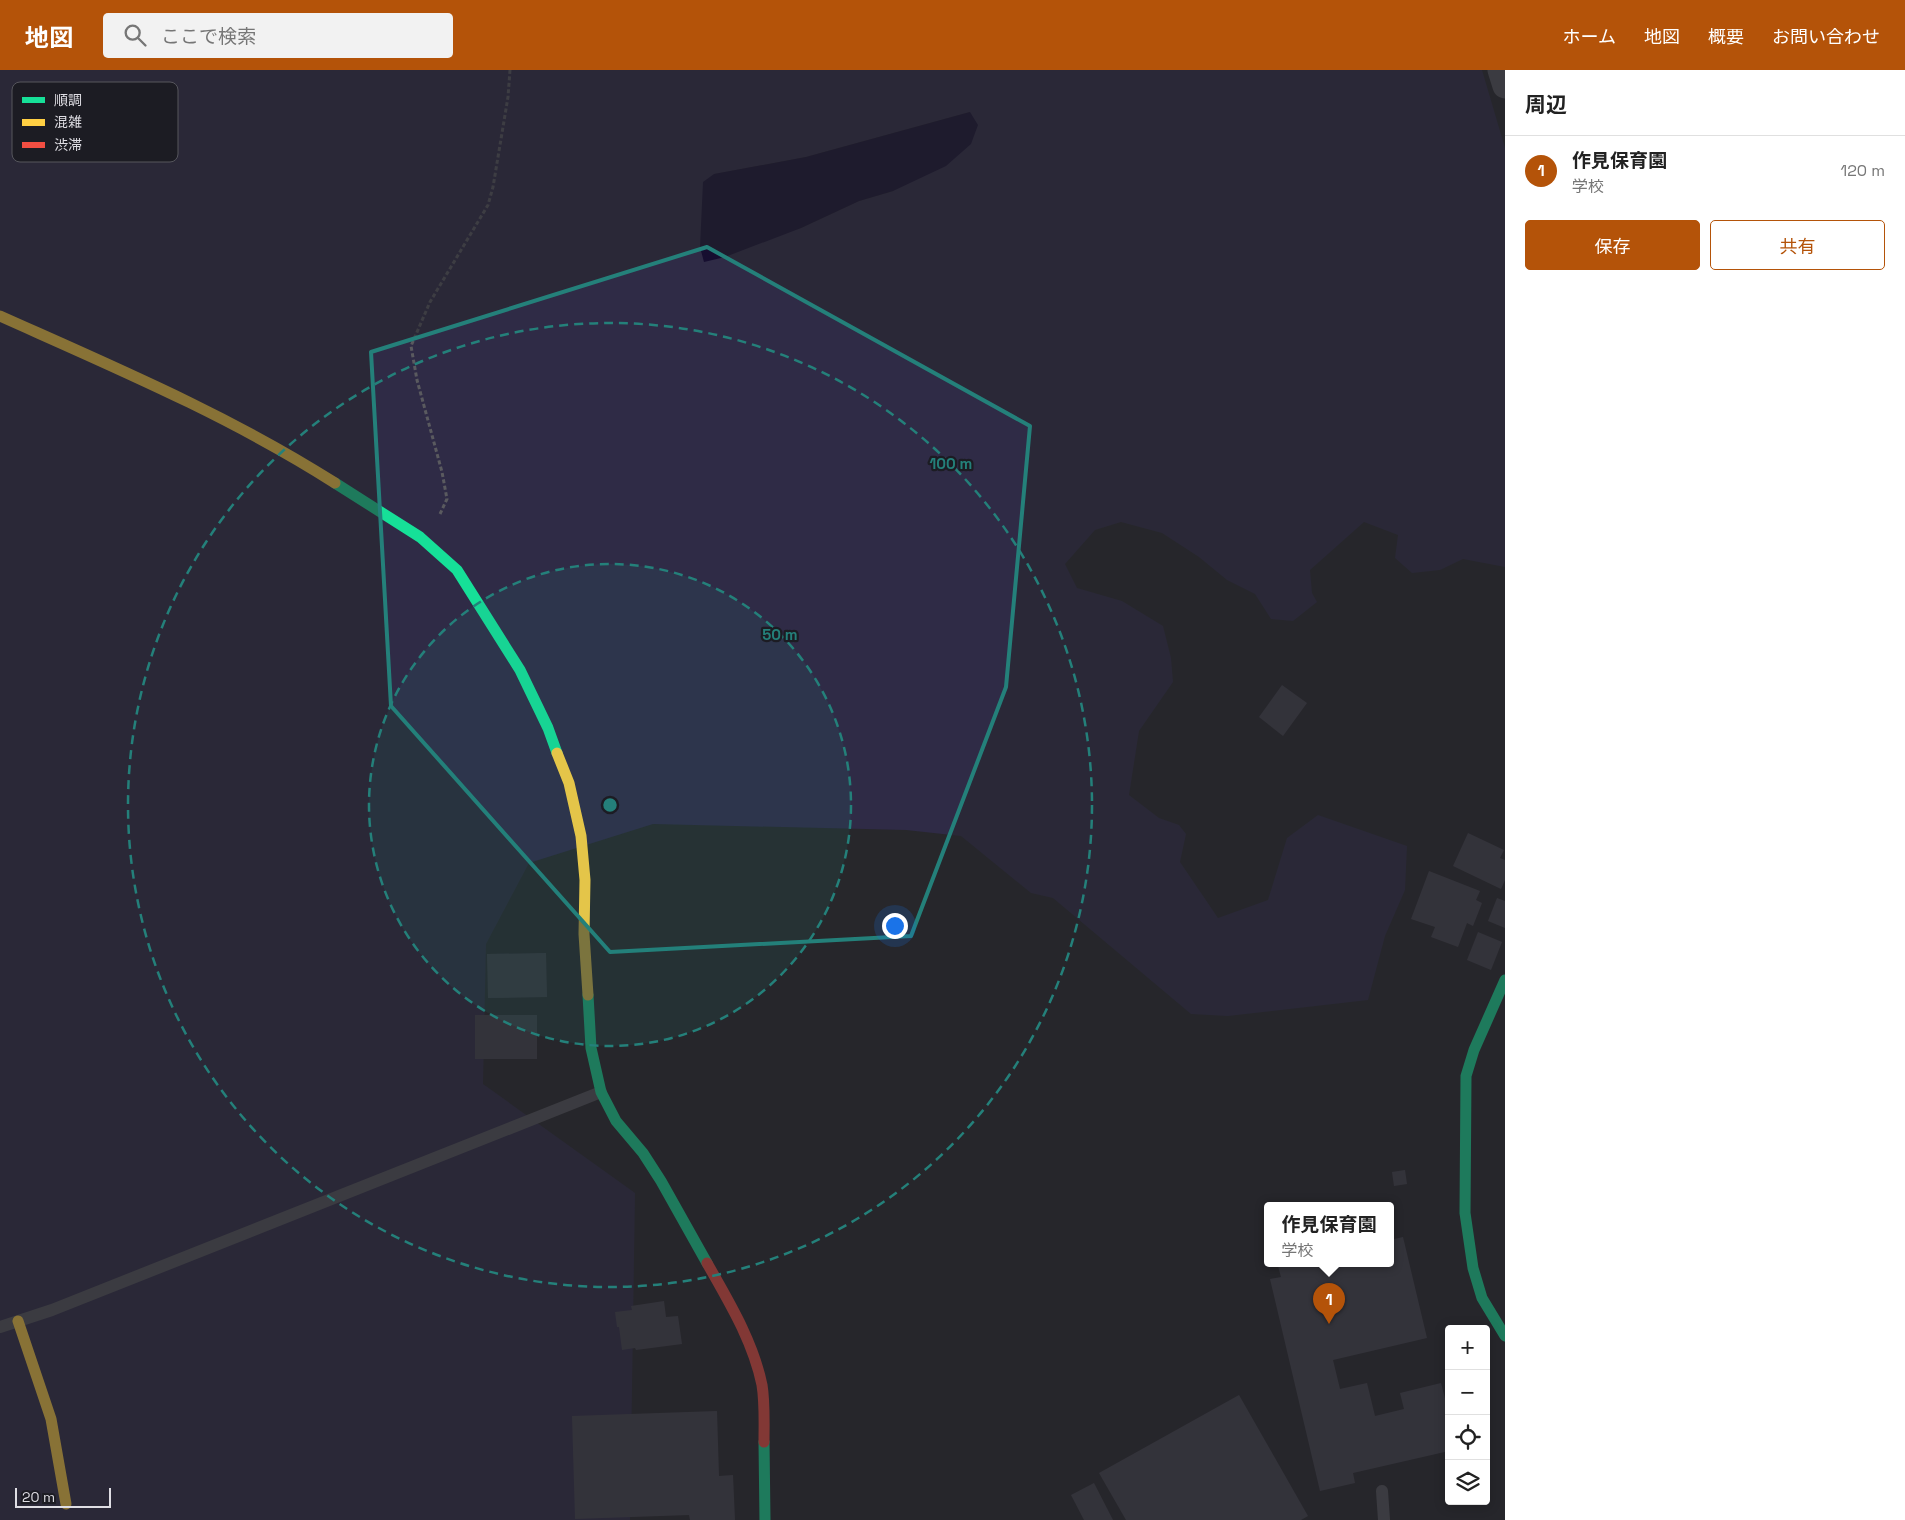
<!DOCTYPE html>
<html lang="ja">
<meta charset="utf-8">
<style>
:root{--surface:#fff;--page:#f2f2f2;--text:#222;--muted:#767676;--line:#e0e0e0;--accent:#b45309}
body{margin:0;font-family:"Space Grotesk","Noto Sans JP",sans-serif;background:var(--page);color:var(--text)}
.controls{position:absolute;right:15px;bottom:15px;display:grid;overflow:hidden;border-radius:5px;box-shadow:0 2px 12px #0003}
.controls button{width:45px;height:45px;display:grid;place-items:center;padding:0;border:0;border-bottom:1px solid var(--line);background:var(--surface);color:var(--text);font:25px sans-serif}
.scale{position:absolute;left:15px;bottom:12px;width:96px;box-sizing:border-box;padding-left:5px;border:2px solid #dfdee4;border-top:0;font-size:14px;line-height:18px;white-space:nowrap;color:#dfdee4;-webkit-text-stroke:4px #1c1c23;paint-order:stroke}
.you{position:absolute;left:894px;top:855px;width:18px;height:18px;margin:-12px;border:4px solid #fff;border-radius:50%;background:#1a73e8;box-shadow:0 0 0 8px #1a73e833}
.badge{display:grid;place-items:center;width:32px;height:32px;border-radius:50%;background:var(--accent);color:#fff;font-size:16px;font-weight:700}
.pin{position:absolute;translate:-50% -41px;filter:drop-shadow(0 1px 2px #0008)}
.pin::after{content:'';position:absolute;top:26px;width:18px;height:15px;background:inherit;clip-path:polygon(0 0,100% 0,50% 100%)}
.popup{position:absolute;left:1264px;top:1132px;width:130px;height:65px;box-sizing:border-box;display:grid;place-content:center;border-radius:5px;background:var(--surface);filter:drop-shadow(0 1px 4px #0005);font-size:16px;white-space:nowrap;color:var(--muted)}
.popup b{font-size:19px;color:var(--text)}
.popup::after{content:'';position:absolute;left:50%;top:100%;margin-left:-10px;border:10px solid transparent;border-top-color:var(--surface)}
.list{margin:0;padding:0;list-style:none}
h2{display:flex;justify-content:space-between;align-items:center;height:65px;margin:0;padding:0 20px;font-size:21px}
h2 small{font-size:16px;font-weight:400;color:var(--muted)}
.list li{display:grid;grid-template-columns:32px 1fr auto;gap:15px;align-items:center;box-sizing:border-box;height:70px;padding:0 20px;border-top:1px solid var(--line)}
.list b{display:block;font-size:19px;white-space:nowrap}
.list p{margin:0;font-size:16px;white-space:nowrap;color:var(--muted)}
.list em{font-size:16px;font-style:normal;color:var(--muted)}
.actions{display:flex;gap:10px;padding:15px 20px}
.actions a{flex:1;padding:11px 0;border:1px solid var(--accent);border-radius:5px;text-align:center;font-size:18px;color:var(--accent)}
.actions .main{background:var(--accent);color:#fff}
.icon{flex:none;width:28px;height:28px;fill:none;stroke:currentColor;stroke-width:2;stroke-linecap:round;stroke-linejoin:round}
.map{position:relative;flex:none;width:1505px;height:1450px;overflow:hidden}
header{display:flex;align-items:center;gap:30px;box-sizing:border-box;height:70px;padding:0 25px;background:var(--accent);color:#fff}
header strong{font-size:24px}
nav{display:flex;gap:28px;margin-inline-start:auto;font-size:18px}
.search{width:350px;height:45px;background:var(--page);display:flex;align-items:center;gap:12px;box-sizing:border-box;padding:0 18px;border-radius:5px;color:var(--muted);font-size:19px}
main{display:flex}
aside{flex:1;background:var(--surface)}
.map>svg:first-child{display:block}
.green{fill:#2f2b46;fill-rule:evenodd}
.water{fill:#160e30}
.building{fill:#44434d}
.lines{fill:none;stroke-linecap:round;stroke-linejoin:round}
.path{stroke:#5a5a5f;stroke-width:3;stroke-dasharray:4 2.5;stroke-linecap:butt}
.lane{stroke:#55555b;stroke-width:12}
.street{stroke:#55555b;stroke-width:25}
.fast{stroke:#16e098;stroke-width:11}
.slow{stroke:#ffcf43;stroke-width:11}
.jam{stroke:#f24e42;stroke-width:11}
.marked{fill:none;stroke:#24807a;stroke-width:4;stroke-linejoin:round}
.ring{fill:none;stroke:#24807a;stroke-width:2.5;stroke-dasharray:9 6}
.key{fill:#1c1c23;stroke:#56565d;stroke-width:1}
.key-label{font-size:14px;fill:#dfdee4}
.centre{fill:#24807a;stroke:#1c1c23;stroke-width:2.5}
.ring-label{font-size:15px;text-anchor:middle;font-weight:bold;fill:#24807a;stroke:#1c1c23;stroke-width:4.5;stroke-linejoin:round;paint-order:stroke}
</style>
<header>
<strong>地図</strong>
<div class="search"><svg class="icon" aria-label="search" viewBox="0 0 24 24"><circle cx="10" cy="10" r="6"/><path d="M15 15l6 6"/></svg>ここで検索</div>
<nav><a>ホーム</a><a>地図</a><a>概要</a><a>お問い合わせ</a></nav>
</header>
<main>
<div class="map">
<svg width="1505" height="1450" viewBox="0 0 1505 1450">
<rect width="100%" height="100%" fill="#27272b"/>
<path class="green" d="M0,0H1482L1505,78V497L1463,489L1440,500L1412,503L1395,488L1398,465L1364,452L1310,500L1312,523L1317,532L1293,551L1271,549L1255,524L1227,510L1199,487L1162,463L1121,452L1095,460L1065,494L1077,518L1122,531L1163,556L1171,588L1173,612L1139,661L1129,725L1159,748L1179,755L1186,764L1180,792L1218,848L1268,830L1287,768L1318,745L1407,776L1405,820L1385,866L1368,930L1228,946L1191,944L1053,828L1031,823L961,766L906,760L653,754L529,793L486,874L483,1014L635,1123L630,1450H0ZM970,42L893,121L859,131L801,158L783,164L715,104L806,87Z"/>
<path class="water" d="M970,42L978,55L971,74L946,96L893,121L859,131L801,158L725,187L704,192L700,177L703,112L714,104L806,87Z"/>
<g class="building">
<path d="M1282,615L1307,633L1283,666L1259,647Z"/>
<path d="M1468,763L1504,780L1500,788L1505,790V810L1501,819L1453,796Z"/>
<path d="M1429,801L1480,821L1476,830L1482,833L1473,856L1467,853L1458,877L1431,867L1435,857L1411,849Z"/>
<path d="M1497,828L1505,831V858L1488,851Z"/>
<path d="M1478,862L1502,872L1491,900L1467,890Z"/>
<path d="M546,883L547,927L488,928L487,884Z"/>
<rect x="475" y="945" width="62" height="44"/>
<path d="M1405,1100L1407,1114L1394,1116L1392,1102Z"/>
<path d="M1403,1167L1427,1268L1333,1290L1340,1319L1367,1313L1375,1346L1404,1339L1400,1323L1441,1313L1449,1344V1381L1353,1403L1355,1413L1320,1421L1270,1209L1281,1207L1278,1196L1293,1193H1390V1170Z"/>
<path d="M664,1231L666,1247L678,1246L682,1274L636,1280L635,1278L622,1280L619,1257H617L615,1242L632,1240L631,1236Z"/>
<path d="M1239,1325L1308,1446L1301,1450H1126L1099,1403Z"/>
<path d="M717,1341L719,1406L733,1405L735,1450H690L689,1445L575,1449L572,1346Z"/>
<path d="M1094,1413L1113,1450H1084L1071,1425Z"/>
</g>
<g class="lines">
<path class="path" d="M440,444L447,429L442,402L417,310L411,276L430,232L488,135L493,117L508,27L510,0"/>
<g class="lane">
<path d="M0,1257L52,1240L601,1022"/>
<path d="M1382,1421L1384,1450"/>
</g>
<path class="street" d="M1500,0L1505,16"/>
<g class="fast">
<path d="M335,413L420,467L457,500L520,600L548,658L557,683"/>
<path d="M1505,910L1474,980L1466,1006L1465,1143L1473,1198L1482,1228L1505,1266"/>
<path d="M588,925L591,978L601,1022L616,1051L643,1083L661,1111L707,1193"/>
<path d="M764,1372L765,1450"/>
</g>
<g class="slow">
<path d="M0,246C114,297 230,346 335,413"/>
<path d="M557,683L569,713L581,766L585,810L584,864L588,925"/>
<path d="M18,1251L51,1349L66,1434"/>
</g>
<path class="jam" d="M707,1193C729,1232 753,1271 762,1315C765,1333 764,1353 764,1372"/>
</g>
<path d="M0 0H1505V1450H0ZM707,177L1030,356L1006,617L911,866L610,882L391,636L371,282Z" fill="#27272b" fill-opacity=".55" fill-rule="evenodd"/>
<path class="marked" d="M707,177L1030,356L1006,617L911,866L610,882L391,636L371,282Z"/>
<circle cx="610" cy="735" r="241" fill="#24807a" fill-opacity=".12"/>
<g class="ring">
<circle cx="610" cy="735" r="241"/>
<circle cx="610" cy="735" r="482"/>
</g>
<rect x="12" y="12" width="166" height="80" rx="8" class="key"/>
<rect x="22" y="27" width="23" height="6" fill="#16e098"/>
<rect x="22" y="49" width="23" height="7" fill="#ffcf43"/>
<rect x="22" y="72" width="23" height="6" fill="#f24e42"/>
<g class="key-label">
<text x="54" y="35">順調</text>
<text x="54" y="57">混雑</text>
<text x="54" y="80">渋滞</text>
</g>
<circle cx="610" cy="735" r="8" class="centre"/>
<g class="ring-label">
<text x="951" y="399">100 m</text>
<text x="780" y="570">50 m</text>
</g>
</svg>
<div class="controls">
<button>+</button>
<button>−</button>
<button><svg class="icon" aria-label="locate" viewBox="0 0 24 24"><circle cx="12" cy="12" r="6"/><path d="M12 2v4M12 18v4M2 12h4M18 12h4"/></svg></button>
<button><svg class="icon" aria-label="layers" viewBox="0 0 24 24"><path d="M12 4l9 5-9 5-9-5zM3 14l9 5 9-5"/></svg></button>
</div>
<div class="scale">20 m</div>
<div class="you"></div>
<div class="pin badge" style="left:1329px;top:1254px">1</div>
<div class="popup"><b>作見保育園</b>学校</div>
</div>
<aside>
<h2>周辺<small></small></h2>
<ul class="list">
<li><span class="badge">1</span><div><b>作見保育園</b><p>学校</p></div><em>120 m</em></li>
</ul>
<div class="actions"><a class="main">保存</a><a>共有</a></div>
</aside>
</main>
